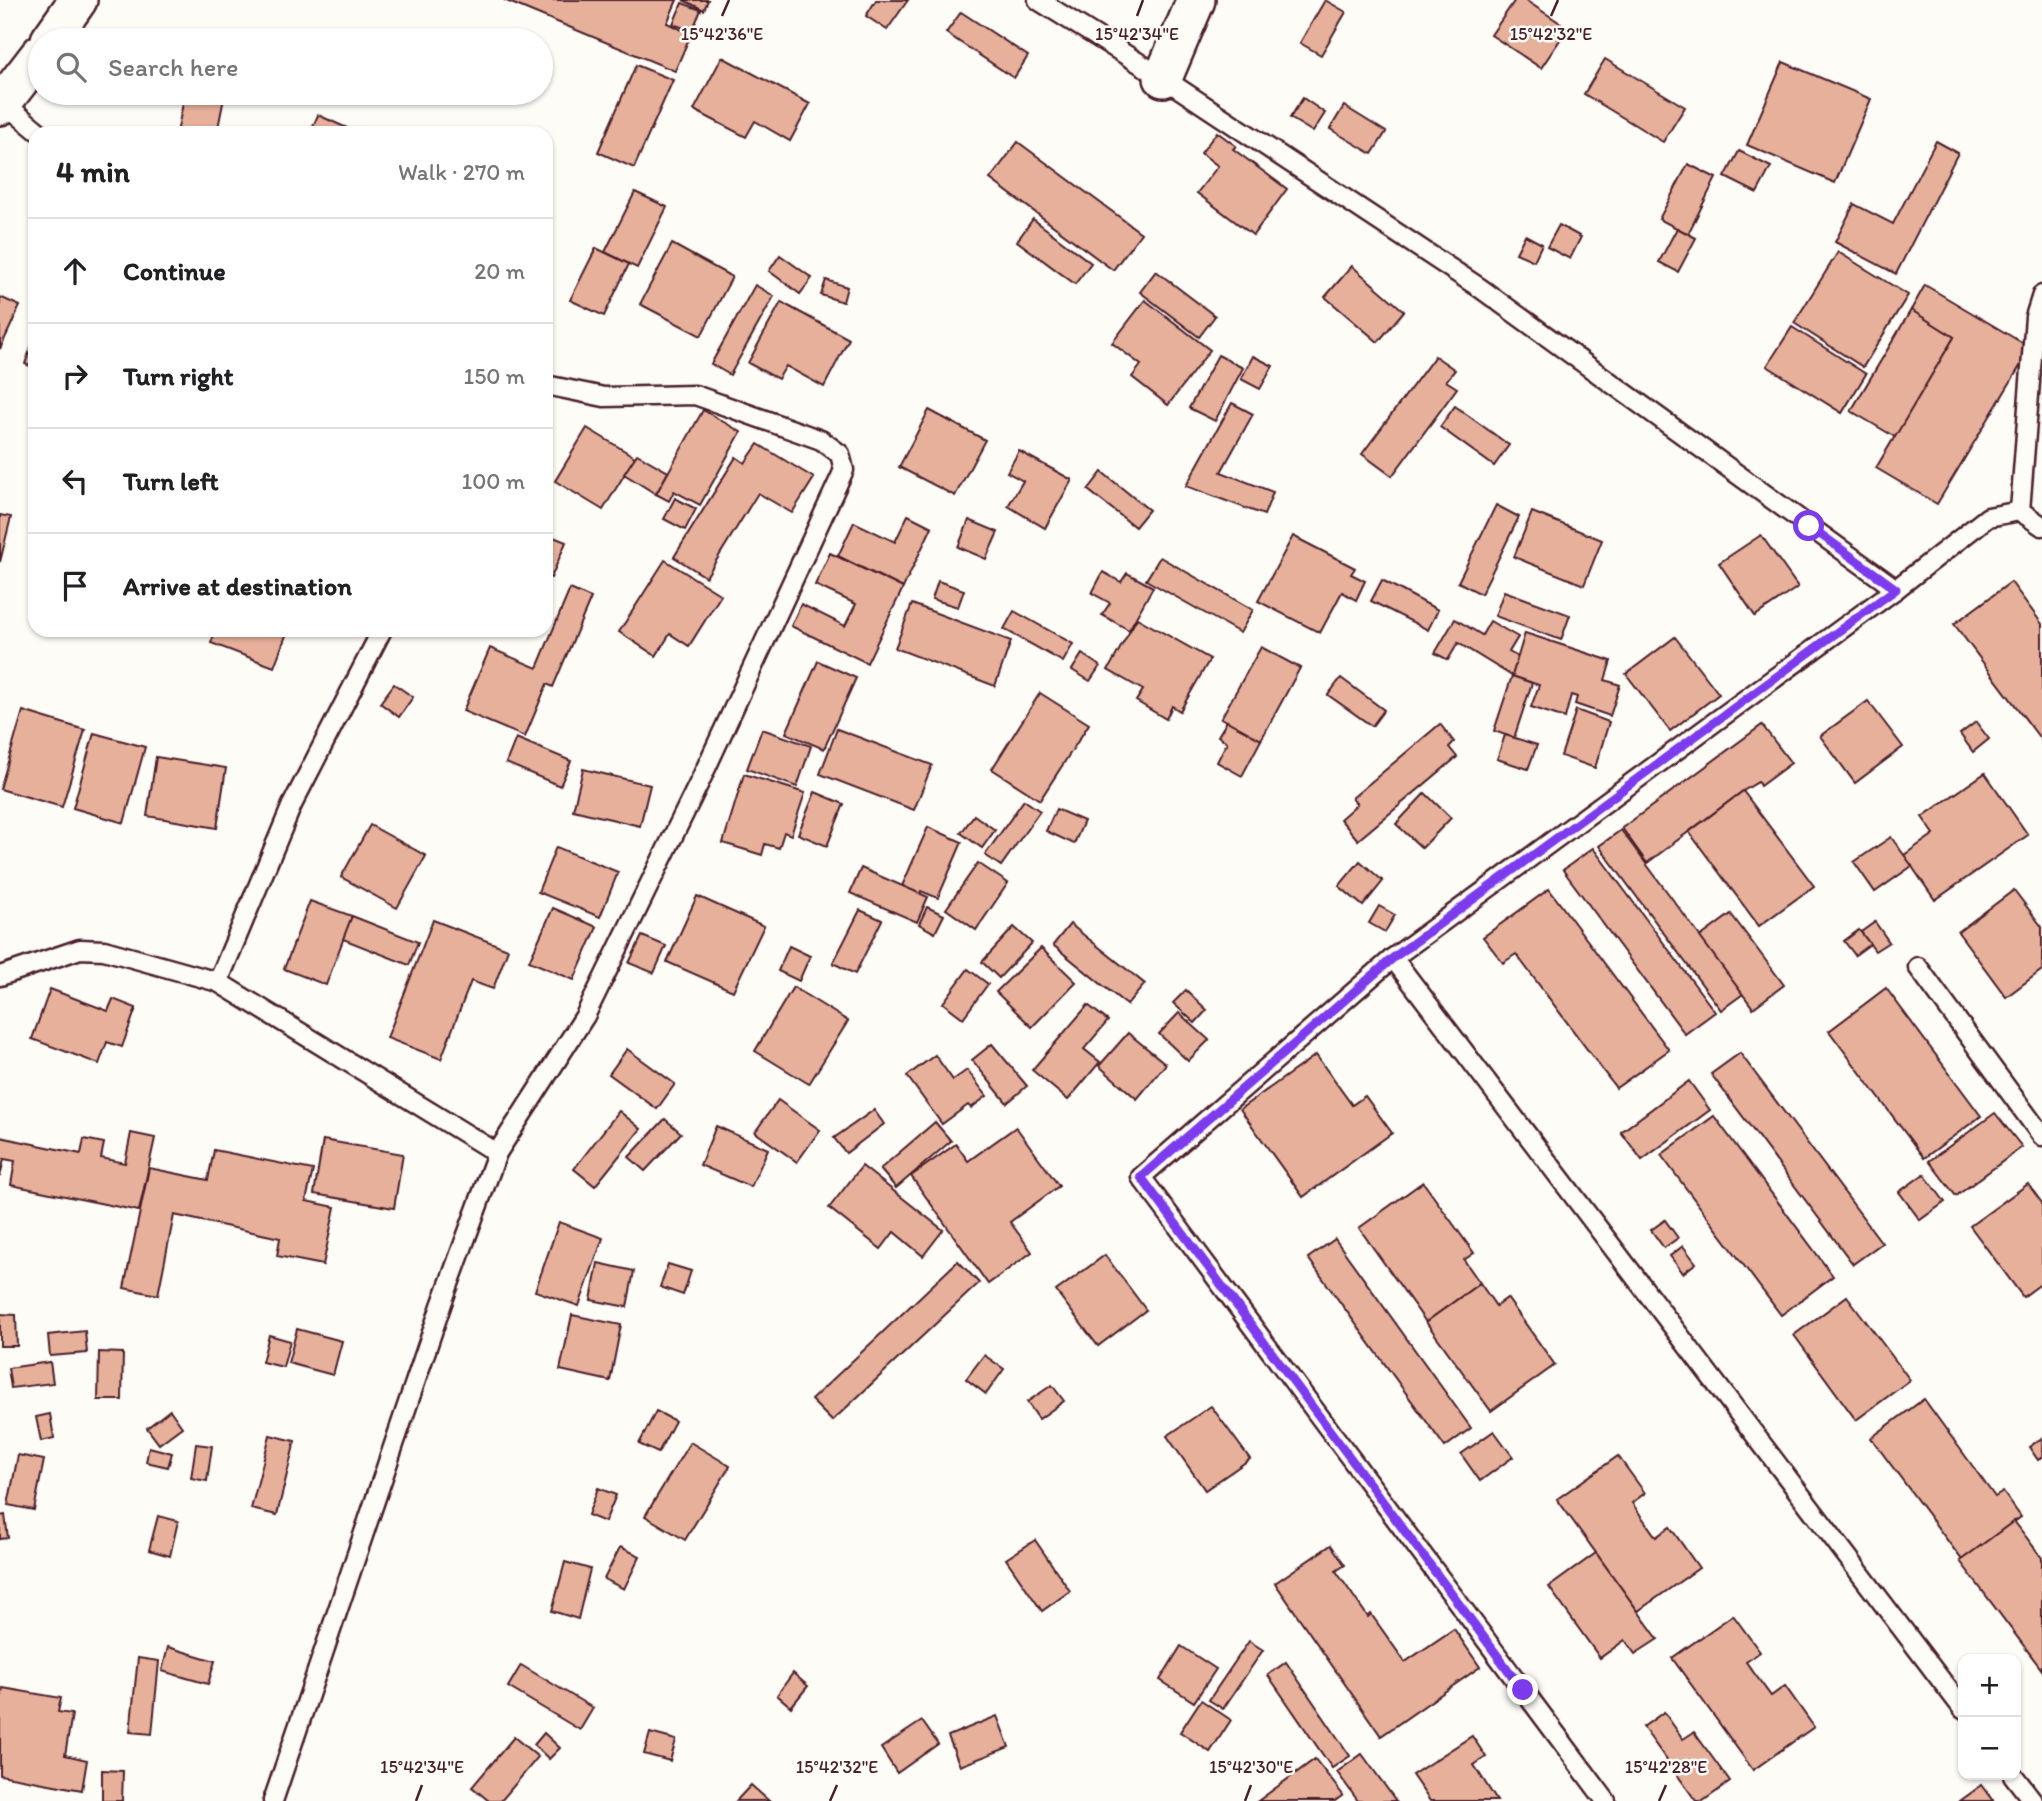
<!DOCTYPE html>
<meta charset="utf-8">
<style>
:root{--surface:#fff;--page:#f2f2f2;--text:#202124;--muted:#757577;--line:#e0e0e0}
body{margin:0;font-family:Itim,sans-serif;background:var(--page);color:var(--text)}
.controls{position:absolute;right:21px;bottom:21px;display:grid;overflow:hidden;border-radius:14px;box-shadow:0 2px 5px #0004}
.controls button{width:63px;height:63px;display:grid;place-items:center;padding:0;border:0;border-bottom:2px solid var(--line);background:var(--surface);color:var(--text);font:35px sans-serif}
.stop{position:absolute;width:21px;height:21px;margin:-16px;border:5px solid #7c3aed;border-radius:50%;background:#fff}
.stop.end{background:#7c3aed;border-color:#fff;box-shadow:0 2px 7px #0008}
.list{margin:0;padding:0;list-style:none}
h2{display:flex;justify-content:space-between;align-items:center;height:91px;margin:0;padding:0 28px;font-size:30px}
h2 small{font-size:23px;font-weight:400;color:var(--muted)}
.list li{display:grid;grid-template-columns:46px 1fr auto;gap:21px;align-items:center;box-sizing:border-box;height:105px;padding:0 28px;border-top:2px solid var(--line)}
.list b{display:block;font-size:26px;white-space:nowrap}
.list em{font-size:23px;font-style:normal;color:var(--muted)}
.icon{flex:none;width:38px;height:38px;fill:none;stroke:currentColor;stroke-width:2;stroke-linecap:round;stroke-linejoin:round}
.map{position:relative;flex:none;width:2042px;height:1801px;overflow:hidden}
.search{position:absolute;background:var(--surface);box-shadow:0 2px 5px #0004;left:28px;top:28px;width:525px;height:77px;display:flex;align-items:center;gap:18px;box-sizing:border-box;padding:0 24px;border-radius:38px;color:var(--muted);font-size:26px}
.panel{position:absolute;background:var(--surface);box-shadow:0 2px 5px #0004;left:28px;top:126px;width:525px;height:511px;border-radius:21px}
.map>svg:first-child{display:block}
.building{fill:#e6b09a;stroke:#4a1f2b;stroke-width:2}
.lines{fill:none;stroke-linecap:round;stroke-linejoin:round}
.service-casing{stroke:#4a1f2b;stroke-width:23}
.minor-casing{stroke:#4a1f2b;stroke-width:42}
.service{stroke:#fdfcf7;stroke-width:18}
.minor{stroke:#fdfcf7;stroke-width:37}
.route{stroke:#7c3aed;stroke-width:9}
.ticks{fill:none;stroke:#4a1f2b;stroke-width:2.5}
.ticks-label{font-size:18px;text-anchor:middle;fill:#4a1f2b;stroke:#fdfcf7;stroke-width:5;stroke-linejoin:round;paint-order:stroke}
</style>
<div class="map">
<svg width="2042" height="1801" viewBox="0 0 2042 1801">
<rect width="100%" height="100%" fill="#fdfcf7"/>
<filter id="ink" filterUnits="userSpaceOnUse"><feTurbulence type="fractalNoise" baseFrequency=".0143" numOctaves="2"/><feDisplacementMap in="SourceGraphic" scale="14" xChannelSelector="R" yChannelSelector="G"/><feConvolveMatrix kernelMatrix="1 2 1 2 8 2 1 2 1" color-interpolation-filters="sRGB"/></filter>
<g filter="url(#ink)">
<g class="building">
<path d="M504,0H677L667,23L691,34L675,71Z"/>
<path d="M683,0H708L704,10Z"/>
<path d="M876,0H908L887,30L866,16Z"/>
<path d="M1325,0L1346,12L1321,55L1300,43Z"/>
<path d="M1515,0H1525L1568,28L1541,68L1491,35Z"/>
<path d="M682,3L701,10L692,31L673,24Z"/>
<path d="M961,12L1028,56L1014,78L946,33Z"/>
<path d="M722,57L810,104L790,141L755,121L746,137L694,110Z"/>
<path d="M1605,59L1685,107L1663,142L1584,94Z"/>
<path d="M1783,62L1871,99L1835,183L1747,145Z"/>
<path d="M636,65L673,80L634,168L598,152Z"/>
<path d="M185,93H225L217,133H177Z"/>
<path d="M1303,98L1325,113L1313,132L1290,118Z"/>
<path d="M1344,106L1386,132L1372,154L1330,129Z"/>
<path d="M318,115L358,133H310Z"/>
<path d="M1217,132L1236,146L1233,149L1287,189L1253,235L1197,193L1218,166L1201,153Z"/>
<path d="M1936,141L1958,153L1896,274L1835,242L1854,204L1893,224Z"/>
<path d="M1018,142L1141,233L1113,270L990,179Z"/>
<path d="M1739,151L1771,167L1757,193L1725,177Z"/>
<path d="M1688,164L1716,178L1688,234L1659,219Z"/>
<path d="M635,192L667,207L637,268L605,252Z"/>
<path d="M1033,219L1091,263L1075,284L1017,241Z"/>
<path d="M1559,225L1581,237L1570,259L1547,247Z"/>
<path d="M1677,228L1696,238L1678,272L1659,262Z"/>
<path d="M1525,235L1542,244L1534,261L1516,253Z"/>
<path d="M672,244L732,277L701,336L640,304Z"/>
<path d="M596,248L629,264L604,316L570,300Z"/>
<path d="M1838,252L1908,295L1863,367L1794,323Z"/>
<path d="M780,255L812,278L800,294L769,271Z"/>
<path d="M1352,266L1404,311L1378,342L1325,297Z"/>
<path d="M1156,271L1215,316L1199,337L1140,292Z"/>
<path d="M826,280L847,287L843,302L821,295Z"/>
<path d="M755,285L774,296L730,375L711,364Z"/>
<path d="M1925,285L2031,348L1937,504L1876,468L1954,337L1911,310Z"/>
<path d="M0,297L20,306L0,349Z"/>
<path d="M1145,300L1210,350L1168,405L1132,377L1141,365L1112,343Z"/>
<path d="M781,302L849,339L824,387L786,366L778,379L748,363Z"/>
<path d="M1911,310L1954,337L1895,437L1851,411Z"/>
<path d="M1792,327L1866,374L1842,413L1767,366Z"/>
<path d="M35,336V368L25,364Z"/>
<path d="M1218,355L1243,368L1215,421L1189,408Z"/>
<path d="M1253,356L1273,366L1260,389L1241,379Z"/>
<path d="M1435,356L1455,370L1446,381L1457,388L1392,476L1362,454Z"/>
<path d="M1232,403L1253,414L1221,472L1273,492L1264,515L1186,486Z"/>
<path d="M1455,406L1509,445L1494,466L1440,427Z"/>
<path d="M703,410L741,432L700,505L674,491L669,501L656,494Z"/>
<path d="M929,410L985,440L955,496L899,467Z"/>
<path d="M587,428L635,457L603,510L555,481Z"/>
<path d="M758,444L814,478L792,513L758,493L706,577L674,557L736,457L745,463Z"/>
<path d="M1019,451L1072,480L1045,528L1008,506L1023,481L1007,472Z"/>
<path d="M637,454L668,472L656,494L624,474Z"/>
<path d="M1102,472L1149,510L1135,527L1088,490Z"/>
<path d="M675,498L696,509L685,530L664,519Z"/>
<path d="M1496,505L1519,517L1481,594L1458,582Z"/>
<path d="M1532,512L1602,540L1584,585L1514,557Z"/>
<path d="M0,515L11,517L0,562Z"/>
<path d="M908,515L932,527L903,588L838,556L854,522L895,542Z"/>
<path d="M969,520L998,532L986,559L958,547Z"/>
<path d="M546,534L566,542L551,578L546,576Z"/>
<path d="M1761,535L1798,587L1755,616L1719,563Z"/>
<path d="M1293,536L1355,568L1351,574L1365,581L1356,600L1342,592L1320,633L1258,601Z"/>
<path d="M830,553L903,588L867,663L791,626L801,604L845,626L856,604L815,585Z"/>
<path d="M1160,557L1253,610L1240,633L1146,580Z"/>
<path d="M665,560L721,595L689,646L670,634L656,656L619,632Z"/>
<path d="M1103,572L1121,582L1127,573L1153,587L1129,630L1102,615L1110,603L1092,593Z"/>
<path d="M1382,580L1438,610L1428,630L1371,601Z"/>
<path d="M938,581L964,590L958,607L932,599Z"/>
<path d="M2011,582L2042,624V741L1954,624Z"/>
<path d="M570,589L591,598L553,687L547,684L525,737L463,711L490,648L537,668Z"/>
<path d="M1504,591L1570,615L1561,640L1495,616Z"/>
<path d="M912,604L1011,641L995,686L895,648Z"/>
<path d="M1014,611L1073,644L1063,662L1004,629Z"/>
<path d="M1137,618L1210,659L1180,711L1172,706L1166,719L1136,701L1143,690L1108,670Z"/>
<path d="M1455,619L1482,635L1490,621L1518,637L1509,652L1518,657L1512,676L1458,643L1448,660L1435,653Z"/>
<path d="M216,630H288L274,667L211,643Z"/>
<path d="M1525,633L1611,661L1605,680L1620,685L1610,716L1575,704L1577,697L1571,695L1565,718L1531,707L1539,685L1512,676Z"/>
<path d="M1675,637L1719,694L1670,731L1626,674Z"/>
<path d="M1261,647L1300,668L1261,740L1221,718Z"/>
<path d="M1082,654L1100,666L1090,681L1072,670Z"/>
<path d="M818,661L856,678L824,749L786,733Z"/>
<path d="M1512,676L1532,683L1514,738L1494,731Z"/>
<path d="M1341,678L1384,710L1372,726L1328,695Z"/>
<path d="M394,684L413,697L399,717L380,703Z"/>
<path d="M1040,693L1089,724L1040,800L992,769Z"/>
<path d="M1868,701L1903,747L1855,783L1820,736Z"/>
<path d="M1576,710L1609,722L1595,768L1561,756Z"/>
<path d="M23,711L85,730L62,807L0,789Z"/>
<path d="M1227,721L1261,740L1242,776L1217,762L1227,742L1218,736Z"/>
<path d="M1976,722L1989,739L1973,752L1960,734Z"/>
<path d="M1440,724L1454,742L1449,747L1457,757L1358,840L1340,819L1357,804L1352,798Z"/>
<path d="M1762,725L1791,763L1760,786L1758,782L1743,791L1647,863L1622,828Z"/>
<path d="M762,729L811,746L797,787L747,769Z"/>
<path d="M837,729L932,765L914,810L820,774Z"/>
<path d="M94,733L145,747L124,823L73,808Z"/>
<path d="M1505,735L1537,745L1528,769L1497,759Z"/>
<path d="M516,738L571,761L560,786L506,763Z"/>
<path d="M156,757L226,768L217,828L147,816Z"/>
<path d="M583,769L650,785L640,826L573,810Z"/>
<path d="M1985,773L2028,835L1935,900L1904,855L1934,834L1922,817Z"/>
<path d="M744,774L805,793L791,835L784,832L779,848L765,844L762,855L723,843Z"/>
<path d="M1743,791L1814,886L1759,926L1689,832Z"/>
<path d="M815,792L844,804L827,846L798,834Z"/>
<path d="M1425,793L1451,818L1422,848L1396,824Z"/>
<path d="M1024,800L1040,811L1001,866L985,855Z"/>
<path d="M1056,809L1084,821L1074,844L1046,831Z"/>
<path d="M974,815L995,830L982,848L961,833Z"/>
<path d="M370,825L426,856L397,908L341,877Z"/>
<path d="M928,827L962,842L938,898L921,891L920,894L902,886Z"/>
<path d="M1621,830L1743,994L1721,1010L1599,846Z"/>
<path d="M1891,837L1912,866L1875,892L1854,862Z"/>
<path d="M556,847L618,872L600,917L538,892Z"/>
<path d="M1593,848L1715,1012L1685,1034L1563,870Z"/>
<path d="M1360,861L1383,881L1363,906L1339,886Z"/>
<path d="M978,863L1008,883L976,930L946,909Z"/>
<path d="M861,868L928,897L917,922L850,893Z"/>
<path d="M1549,889L1669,1050L1616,1088L1516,954L1503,963L1483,937Z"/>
<path d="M2014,890L2042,927V970L2006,997L1958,932Z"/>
<path d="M697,896L764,926L733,991L667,962Z"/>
<path d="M310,901L352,916L326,985L284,969Z"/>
<path d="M1379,906L1395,915L1385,932L1369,923Z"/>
<path d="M927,907L944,915L935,933L919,924Z"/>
<path d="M553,908L597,927L574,980L529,961Z"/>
<path d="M860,910L882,920L855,974L833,963Z"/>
<path d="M1731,914L1784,985L1753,1008L1700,937Z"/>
<path d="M352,916L418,942L409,965L343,939Z"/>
<path d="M433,920L508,949L493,989L471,981L441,1059L387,1038Z"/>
<path d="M1875,922L1889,942L1875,951L1861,932Z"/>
<path d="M1070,924L1145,984L1127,1005L1053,945Z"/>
<path d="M1014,927L1032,943L999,978L982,962Z"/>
<path d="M1859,930L1870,944L1855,955L1844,941Z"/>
<path d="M642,936L666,946L654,973L629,963Z"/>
<path d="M789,946L810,956L799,981L778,971Z"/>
<path d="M1041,948L1076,982L1032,1027L996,992Z"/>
<path d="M968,969L988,984L963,1018L943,1003Z"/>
<path d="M793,987L848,1021L809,1084L755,1051Z"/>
<path d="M1886,988L1981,1116L1924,1158L1829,1031Z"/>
<path d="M50,989L108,1011L113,999L136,1008L122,1047L107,1042L99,1064L32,1039Z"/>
<path d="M1186,990L1207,1010L1195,1023L1173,1003Z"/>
<path d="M1088,1005L1108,1021L1084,1049L1100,1062L1068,1100L1032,1070Z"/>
<path d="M1179,1013L1209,1040L1188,1061L1159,1034Z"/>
<path d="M1128,1033L1166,1064L1137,1099L1099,1066Z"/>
<path d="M992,1044L1027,1086L1007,1103L972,1060Z"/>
<path d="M627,1049L675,1084L657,1109L609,1074Z"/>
<path d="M1740,1053L1882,1243L1853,1264L1711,1074Z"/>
<path d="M935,1055L953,1080L967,1070L987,1096L971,1108L968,1105L942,1124L907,1076Z"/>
<path d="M1316,1055L1352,1105L1365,1096L1392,1133L1303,1197L1240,1109Z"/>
<path d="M1689,1081L1710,1110L1642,1160L1621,1132Z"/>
<path d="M778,1100L820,1130L797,1162L755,1132Z"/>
<path d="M874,1110L884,1124L846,1153L834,1138Z"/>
<path d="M619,1111L641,1129L595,1186L574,1169Z"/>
<path d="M1995,1113L2022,1147L1956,1196L1929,1161Z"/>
<path d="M1714,1116L1833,1276L1781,1315L1661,1155Z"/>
<path d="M665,1119L681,1133L645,1171L629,1157Z"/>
<path d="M935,1122L951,1141L896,1188L880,1169Z"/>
<path d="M716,1126L768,1149L751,1187L700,1165Z"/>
<path d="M1016,1127L1059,1186L1010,1222L1032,1252L988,1284L911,1176L956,1144L968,1161Z"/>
<path d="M131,1133L155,1138L139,1211L11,1185L15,1161L4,1159L0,1177V1137L81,1154L84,1139L104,1143L101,1158L125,1163Z"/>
<path d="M323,1140L403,1154L394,1208L314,1194Z"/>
<path d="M214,1150L313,1170L306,1201L335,1207L323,1265L277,1256L280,1238L174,1215L158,1295L124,1288L149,1168L208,1180Z"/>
<path d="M862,1166L943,1230L923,1256L894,1232L881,1249L829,1208Z"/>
<path d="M1924,1174L1945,1202L1920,1220L1899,1192Z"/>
<path d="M1423,1182L1474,1253L1464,1260L1480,1283L1426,1322L1359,1228Z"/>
<path d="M2028,1184L2042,1203V1283L2023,1297L1970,1226Z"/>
<path d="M1665,1220L1678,1238L1664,1248L1651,1230Z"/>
<path d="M559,1222L603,1238L579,1306L535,1291Z"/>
<path d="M1335,1239L1471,1428L1445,1447L1308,1258Z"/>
<path d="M1683,1246L1696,1263L1683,1273L1670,1256Z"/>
<path d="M1105,1255L1146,1310L1098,1346L1056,1291Z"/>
<path d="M958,1261L979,1283L832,1421L811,1400Z"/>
<path d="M598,1263L634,1271L627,1307L591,1300Z"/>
<path d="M668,1264L691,1271L683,1295L660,1287Z"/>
<path d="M1480,1283L1496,1306L1507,1298L1555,1365L1491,1411L1426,1322Z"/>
<path d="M1847,1296L1910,1380L1856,1420L1794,1335Z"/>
<path d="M0,1314L16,1315L17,1346H0Z"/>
<path d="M572,1315L621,1325L610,1381L560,1370Z"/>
<path d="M297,1329L342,1341L333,1375L288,1363Z"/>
<path d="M85,1331L87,1353L50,1356L48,1335Z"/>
<path d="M269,1335L290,1341L283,1367L262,1362Z"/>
<path d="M99,1352L123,1353L122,1400H98Z"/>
<path d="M984,1355L1004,1369L986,1394L966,1379Z"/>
<path d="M50,1362L53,1383L11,1388L8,1368Z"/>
<path d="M1052,1385L1064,1401L1039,1419L1027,1402Z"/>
<path d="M1924,1399L1995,1497L2003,1492L2021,1517L1962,1560L1871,1438Z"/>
<path d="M1211,1406L1250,1459L1205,1490L1167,1436Z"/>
<path d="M170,1410L182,1427L159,1444L147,1428Z"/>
<path d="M656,1411L675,1421L658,1453L639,1444Z"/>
<path d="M50,1414L54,1438L41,1441L36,1417Z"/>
<path d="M1494,1431L1513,1457L1480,1481L1461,1454Z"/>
<path d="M270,1435L295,1441L277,1515L251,1509Z"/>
<path d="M2042,1438V1457L2038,1460L2029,1447Z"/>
<path d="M690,1442L730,1466L685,1540L645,1516Z"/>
<path d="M196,1444L212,1446L207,1481L191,1478Z"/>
<path d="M149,1447L172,1453L168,1467L146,1462Z"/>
<path d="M18,1455L44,1460L34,1510L8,1505Z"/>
<path d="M1618,1456L1645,1493L1632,1503L1656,1537L1670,1527L1699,1568L1638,1611L1557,1499Z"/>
<path d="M598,1488L616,1495L605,1522L588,1515Z"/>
<path d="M5,1515L8,1538L0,1539V1516Z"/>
<path d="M158,1516L178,1521L170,1556L149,1550Z"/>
<path d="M2014,1521L2042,1558V1670L1960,1561Z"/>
<path d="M1035,1540L1070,1591L1042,1611L1006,1559Z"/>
<path d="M1331,1545L1345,1565L1336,1571L1368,1617L1371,1614L1405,1662L1454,1629L1480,1667L1381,1736L1275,1583Z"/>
<path d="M620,1547L640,1556L624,1589L604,1579Z"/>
<path d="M1596,1553L1658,1639L1635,1654L1625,1640L1600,1658L1549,1587Z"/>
<path d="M565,1562L590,1569L578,1619L552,1611Z"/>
<path d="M1733,1615L1760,1652L1746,1662L1771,1696L1785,1686L1814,1727L1753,1770L1672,1658Z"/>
<path d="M1249,1641L1263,1650L1223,1709L1209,1700Z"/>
<path d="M1181,1646L1216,1669L1194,1702L1160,1680Z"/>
<path d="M168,1647L215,1661L208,1684L162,1671Z"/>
<path d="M138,1658L159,1661L152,1734L130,1732Z"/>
<path d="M1286,1662L1350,1756L1332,1768L1268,1675Z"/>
<path d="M521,1665L593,1708L580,1730L508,1687Z"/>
<path d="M793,1673L808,1686L791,1707L777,1695Z"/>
<path d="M3,1688L61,1698L58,1712L72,1714L65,1755L87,1760L82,1790L0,1775V1704Z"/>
<path d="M1201,1700L1231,1720L1210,1752L1180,1732Z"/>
<path d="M1664,1712L1683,1739L1694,1732L1730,1782L1703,1801H1696L1643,1727Z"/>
<path d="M997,1716L1009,1747L960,1766L948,1736Z"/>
<path d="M922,1721L938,1744L897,1773L881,1748Z"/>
<path d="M544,1733L560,1748L549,1759L534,1745Z"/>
<path d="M650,1733L676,1740L670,1761L644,1754Z"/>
<path d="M1472,1736L1486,1757L1474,1765L1497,1801H1430L1412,1775Z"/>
<path d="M514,1737L538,1757L501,1801H489L472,1787Z"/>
<path d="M1362,1754L1396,1801H1358L1337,1772Z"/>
<path d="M1315,1759L1343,1795L1335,1801H1258Z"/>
<path d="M102,1770L123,1771L122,1801H102Z"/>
<path d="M751,1785L769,1801H736Z"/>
<path d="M1982,1785L1994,1801H1960Z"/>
</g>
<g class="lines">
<defs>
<g id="service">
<path d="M1038,0L1163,78L1480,288L1896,589"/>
<path d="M4,103L40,133"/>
<path d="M2020,511L2035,317L2042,295"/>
<path d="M1393,958L1963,1709"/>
<path d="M1918,967L2042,1136"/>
<path d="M0,976L80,949L104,950L218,982L497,1153"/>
<path d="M218,982L292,805L382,630"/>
<path d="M2013,1775L2033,1801"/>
<path d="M273,1801L442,1303L497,1153L585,1016L700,781L844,470L840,454L821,440L695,395L604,397L546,385"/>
<path d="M1606,1801L1141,1177L1393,958L1896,589L1988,517L2020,511L2042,526"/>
</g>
<g id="minor">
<path d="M50,40L78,0"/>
<path d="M1163,78L1196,0"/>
<path d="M0,106L40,54"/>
</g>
</defs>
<use href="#service" class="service-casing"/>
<use href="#minor" class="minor-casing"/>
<use href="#service" class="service"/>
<use href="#minor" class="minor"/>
</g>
</g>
<g class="lines" filter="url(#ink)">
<path class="route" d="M1523,1690L1141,1177L1393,958L1896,589L1809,526"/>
</g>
<path class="ticks" d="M722,16L729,0M1137,16L1143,0M1551,16L1558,0M416,1801L422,1785M830,1801L837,1785M1245,1801L1251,1785M1659,1801L1666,1785"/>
<g class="ticks-label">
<text x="722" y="40">15°42'36"E</text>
<text x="1137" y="40">15°42'34"E</text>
<text x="1551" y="40">15°42'32"E</text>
<text x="422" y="1773">15°42'34"E</text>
<text x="837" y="1773">15°42'32"E</text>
<text x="1251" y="1773">15°42'30"E</text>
<text x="1666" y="1773">15°42'28"E</text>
</g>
</svg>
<div class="controls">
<button>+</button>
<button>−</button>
</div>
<div class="stop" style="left:1809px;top:526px"></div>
<div class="stop end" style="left:1523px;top:1690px"></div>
<div class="search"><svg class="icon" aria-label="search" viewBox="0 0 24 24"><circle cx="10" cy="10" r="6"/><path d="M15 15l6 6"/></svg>Search here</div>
<section class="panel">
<h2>4 min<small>Walk · 270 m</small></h2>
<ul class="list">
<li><svg class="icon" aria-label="ahead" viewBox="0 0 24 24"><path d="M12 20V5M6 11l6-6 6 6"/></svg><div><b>Continue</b></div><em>20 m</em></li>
<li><svg class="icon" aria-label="right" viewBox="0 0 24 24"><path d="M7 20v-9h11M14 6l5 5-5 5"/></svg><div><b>Turn right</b></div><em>150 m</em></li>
<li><svg class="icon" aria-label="left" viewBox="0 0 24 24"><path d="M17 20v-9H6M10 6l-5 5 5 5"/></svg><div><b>Turn left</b></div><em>100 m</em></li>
<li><svg class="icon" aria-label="arrive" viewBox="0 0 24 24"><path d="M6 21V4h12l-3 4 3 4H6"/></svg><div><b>Arrive at destination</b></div></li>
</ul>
</section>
</div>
